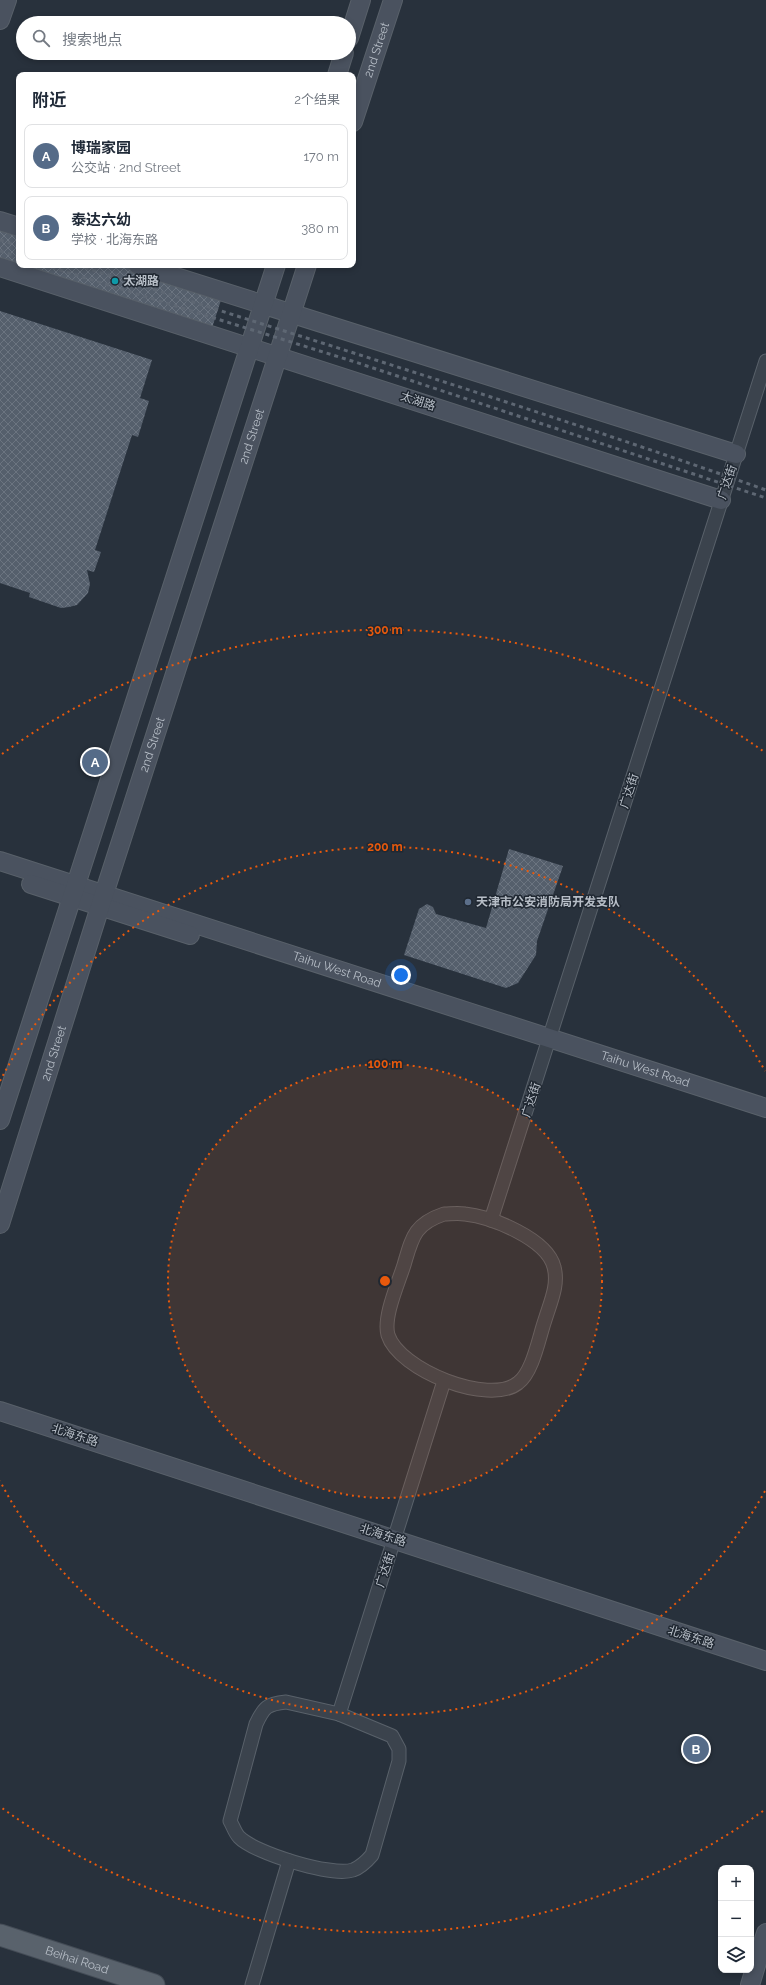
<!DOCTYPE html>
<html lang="zh">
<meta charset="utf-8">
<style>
:root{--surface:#fff;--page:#f6f6f7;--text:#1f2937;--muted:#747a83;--line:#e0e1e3;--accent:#556b88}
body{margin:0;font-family:Raleway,"Noto Sans SC",sans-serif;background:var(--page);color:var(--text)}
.controls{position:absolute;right:12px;bottom:12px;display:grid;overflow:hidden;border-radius:8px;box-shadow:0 2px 6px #0003}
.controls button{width:36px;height:36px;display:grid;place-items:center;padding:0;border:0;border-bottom:1px solid var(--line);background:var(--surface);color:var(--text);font:20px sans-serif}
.you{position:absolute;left:401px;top:975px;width:14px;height:14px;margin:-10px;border:3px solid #fff;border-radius:50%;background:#1a73e8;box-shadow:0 0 0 6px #1a73e833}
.badge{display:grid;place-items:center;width:26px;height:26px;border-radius:50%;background:var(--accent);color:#fff;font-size:13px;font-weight:700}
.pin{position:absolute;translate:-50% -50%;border:2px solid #fff;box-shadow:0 1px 4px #0006}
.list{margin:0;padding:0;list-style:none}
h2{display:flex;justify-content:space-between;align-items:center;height:52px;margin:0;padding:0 16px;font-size:17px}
h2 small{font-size:13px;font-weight:400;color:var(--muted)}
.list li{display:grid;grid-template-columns:26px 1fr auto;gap:12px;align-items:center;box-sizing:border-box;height:64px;margin:0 8px 8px;padding:0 8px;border:1px solid var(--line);border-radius:8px}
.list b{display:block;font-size:15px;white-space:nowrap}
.list p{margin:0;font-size:13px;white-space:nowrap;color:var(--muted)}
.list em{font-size:13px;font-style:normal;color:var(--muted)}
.icon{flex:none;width:22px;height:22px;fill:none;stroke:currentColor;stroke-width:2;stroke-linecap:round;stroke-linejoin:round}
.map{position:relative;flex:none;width:766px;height:1985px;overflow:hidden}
.search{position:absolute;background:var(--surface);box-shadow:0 2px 6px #0003;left:16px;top:16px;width:340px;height:44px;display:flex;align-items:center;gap:10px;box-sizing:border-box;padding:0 14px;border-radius:22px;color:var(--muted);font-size:15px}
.panel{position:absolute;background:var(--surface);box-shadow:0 2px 6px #0003;left:16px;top:72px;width:340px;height:196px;border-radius:8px}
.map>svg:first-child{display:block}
.building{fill:url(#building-cross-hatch)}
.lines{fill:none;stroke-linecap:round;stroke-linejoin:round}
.street-casing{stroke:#59616a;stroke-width:15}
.secondary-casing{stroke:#59616a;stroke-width:20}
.primary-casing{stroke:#444c56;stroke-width:23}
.street{stroke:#3b434d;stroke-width:13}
.secondary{stroke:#4a525f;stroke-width:18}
.primary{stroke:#59626c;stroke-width:21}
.rail{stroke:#5e6773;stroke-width:3;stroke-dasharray:4 4;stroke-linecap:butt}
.ring{fill:none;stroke:#e8590c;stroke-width:2;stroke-dasharray:2 4}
.culture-dot{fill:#0f9aa8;stroke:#202832;stroke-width:1.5}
.service-dot{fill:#5c6f8a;stroke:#202832;stroke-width:1.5}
.labels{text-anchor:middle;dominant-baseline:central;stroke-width:3;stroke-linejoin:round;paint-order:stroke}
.street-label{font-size:12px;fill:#b7bec7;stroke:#202832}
.poi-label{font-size:12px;font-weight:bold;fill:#b7bec7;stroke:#202832;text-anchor:start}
.centre{fill:#e8590c;stroke:#202832;stroke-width:2}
.ring-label{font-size:12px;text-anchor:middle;font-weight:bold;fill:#e8590c;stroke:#202832;stroke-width:3;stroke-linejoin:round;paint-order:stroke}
</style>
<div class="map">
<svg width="766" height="1985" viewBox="0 0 766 1985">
<defs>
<pattern id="building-cross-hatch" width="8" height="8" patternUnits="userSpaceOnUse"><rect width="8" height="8" fill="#555f6c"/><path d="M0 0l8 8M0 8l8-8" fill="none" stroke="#6b7480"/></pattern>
</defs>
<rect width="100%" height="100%" fill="#28313c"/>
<g class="building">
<path d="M0,226L19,232V265H122L222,297L211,331L0,262Z"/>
<path d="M0,311L152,360L140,398L149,401L138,437L132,435L95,550L101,552L94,572L87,570L90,584L88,593L77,605L69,607L61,608L29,597L30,593L0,583Z"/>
<path d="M509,849L563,866L537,941L536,955L518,983L506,988L404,955L419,909L427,904L433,907L436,914L486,928Z"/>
</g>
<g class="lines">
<defs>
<g id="street">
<path d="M444,1214C450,1214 458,1213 465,1214C492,1217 547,1239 554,1267C559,1285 550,1303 545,1320C539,1337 533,1372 518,1383C489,1406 399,1370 388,1335C383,1317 398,1284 404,1265C412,1238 414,1224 444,1214Z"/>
<path d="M491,1220L766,361"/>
<path d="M286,1702L339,1714L392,1736L399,1749V1761L372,1855C366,1862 361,1867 353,1870C332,1877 254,1853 239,1837C235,1833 233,1826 230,1821L256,1724C264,1707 267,1704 286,1702Z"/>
<path d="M339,1714L444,1381"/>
<path d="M252,1985L289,1861"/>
</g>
<g id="secondary">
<path d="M0,20L7,0"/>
<path d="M349,38L361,0"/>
<path d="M337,75L344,53"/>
<path id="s1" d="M353,122L393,0"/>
<path d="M0,221L19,227"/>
<path d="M138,265L736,454"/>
<path d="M0,267L721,500"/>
<path id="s2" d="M0,861L766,1108"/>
<path d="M31,884L190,935"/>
<path d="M0,1120L276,265"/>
<path id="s3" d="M0,1224L104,894L307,265"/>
<path d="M0,1411L766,1661"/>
<path d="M750,1985L766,1933"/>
</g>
<g id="primary">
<path id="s4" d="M0,1935L154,1985"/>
</g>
</defs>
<use href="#street" class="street-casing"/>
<use href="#secondary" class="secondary-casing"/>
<use href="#primary" class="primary-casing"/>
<use href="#street" class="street"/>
<use href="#secondary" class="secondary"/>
<use href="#primary" class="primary"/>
<g class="rail">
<path d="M0,240L19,246"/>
<path d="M0,251L19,257"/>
<path d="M44,265L352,361L766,498"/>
<path d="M77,265C307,339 538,409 766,490"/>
</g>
</g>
<circle cx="385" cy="1281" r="217" fill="#e8590c" fill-opacity=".12"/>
<g class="ring">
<circle cx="385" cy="1281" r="217"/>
<path d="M765 1491A434 434 0 0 1 0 1481M0 1081A434 434 0 0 1 765 1071"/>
<path d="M763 1811A651 651 0 0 1 2 1808M2 754A651 651 0 0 1 763 751"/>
</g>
<circle class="culture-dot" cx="115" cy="281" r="4"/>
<circle class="service-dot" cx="468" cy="902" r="4"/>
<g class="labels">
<g class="street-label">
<text stroke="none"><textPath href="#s1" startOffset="76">2nd Street</textPath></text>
<text transform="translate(418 401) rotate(18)">太湖路</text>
<text stroke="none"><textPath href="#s3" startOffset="827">2nd Street</textPath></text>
<text transform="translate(727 482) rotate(-71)">广达街</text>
<text stroke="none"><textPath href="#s3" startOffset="503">2nd Street</textPath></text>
<text transform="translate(629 791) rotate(-72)">广达街</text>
<text stroke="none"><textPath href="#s2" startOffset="354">Taihu West Road</textPath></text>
<text stroke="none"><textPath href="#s3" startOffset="179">2nd Street</textPath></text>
<text stroke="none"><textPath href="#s2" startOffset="678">Taihu West Road</textPath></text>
<text transform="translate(531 1100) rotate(-72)">广达街</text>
<text transform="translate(75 1435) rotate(18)">北海东路</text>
<text transform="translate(383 1535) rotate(18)">北海东路</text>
<text transform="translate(385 1570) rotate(-72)">广达街</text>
<text transform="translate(691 1637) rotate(18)">北海东路</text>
<text stroke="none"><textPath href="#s4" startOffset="81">Beihai Road</textPath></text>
</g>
<g class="poi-label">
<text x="123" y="281">太湖路</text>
<text x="476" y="902">天津市公安消防局开发支队</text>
</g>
</g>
<circle cx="385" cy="1281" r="6" class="centre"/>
<g class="ring-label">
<text x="385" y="634">300 m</text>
<text x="385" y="851">200 m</text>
<text x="385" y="1068">100 m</text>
</g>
</svg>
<div class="controls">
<button>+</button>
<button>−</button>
<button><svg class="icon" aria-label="layers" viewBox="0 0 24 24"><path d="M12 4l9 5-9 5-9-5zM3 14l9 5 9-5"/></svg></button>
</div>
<div class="you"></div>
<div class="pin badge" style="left:95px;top:762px">A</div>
<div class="pin badge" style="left:696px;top:1749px">B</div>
<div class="search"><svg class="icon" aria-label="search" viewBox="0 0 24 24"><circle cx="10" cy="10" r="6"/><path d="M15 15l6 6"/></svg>搜索地点</div>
<section class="panel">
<h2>附近<small>2个结果</small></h2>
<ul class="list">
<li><span class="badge">A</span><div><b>博瑞家园</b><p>公交站 · 2nd Street</p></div><em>170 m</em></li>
<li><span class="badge">B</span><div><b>泰达六幼</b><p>学校 · 北海东路</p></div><em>380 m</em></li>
</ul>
</section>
</div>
